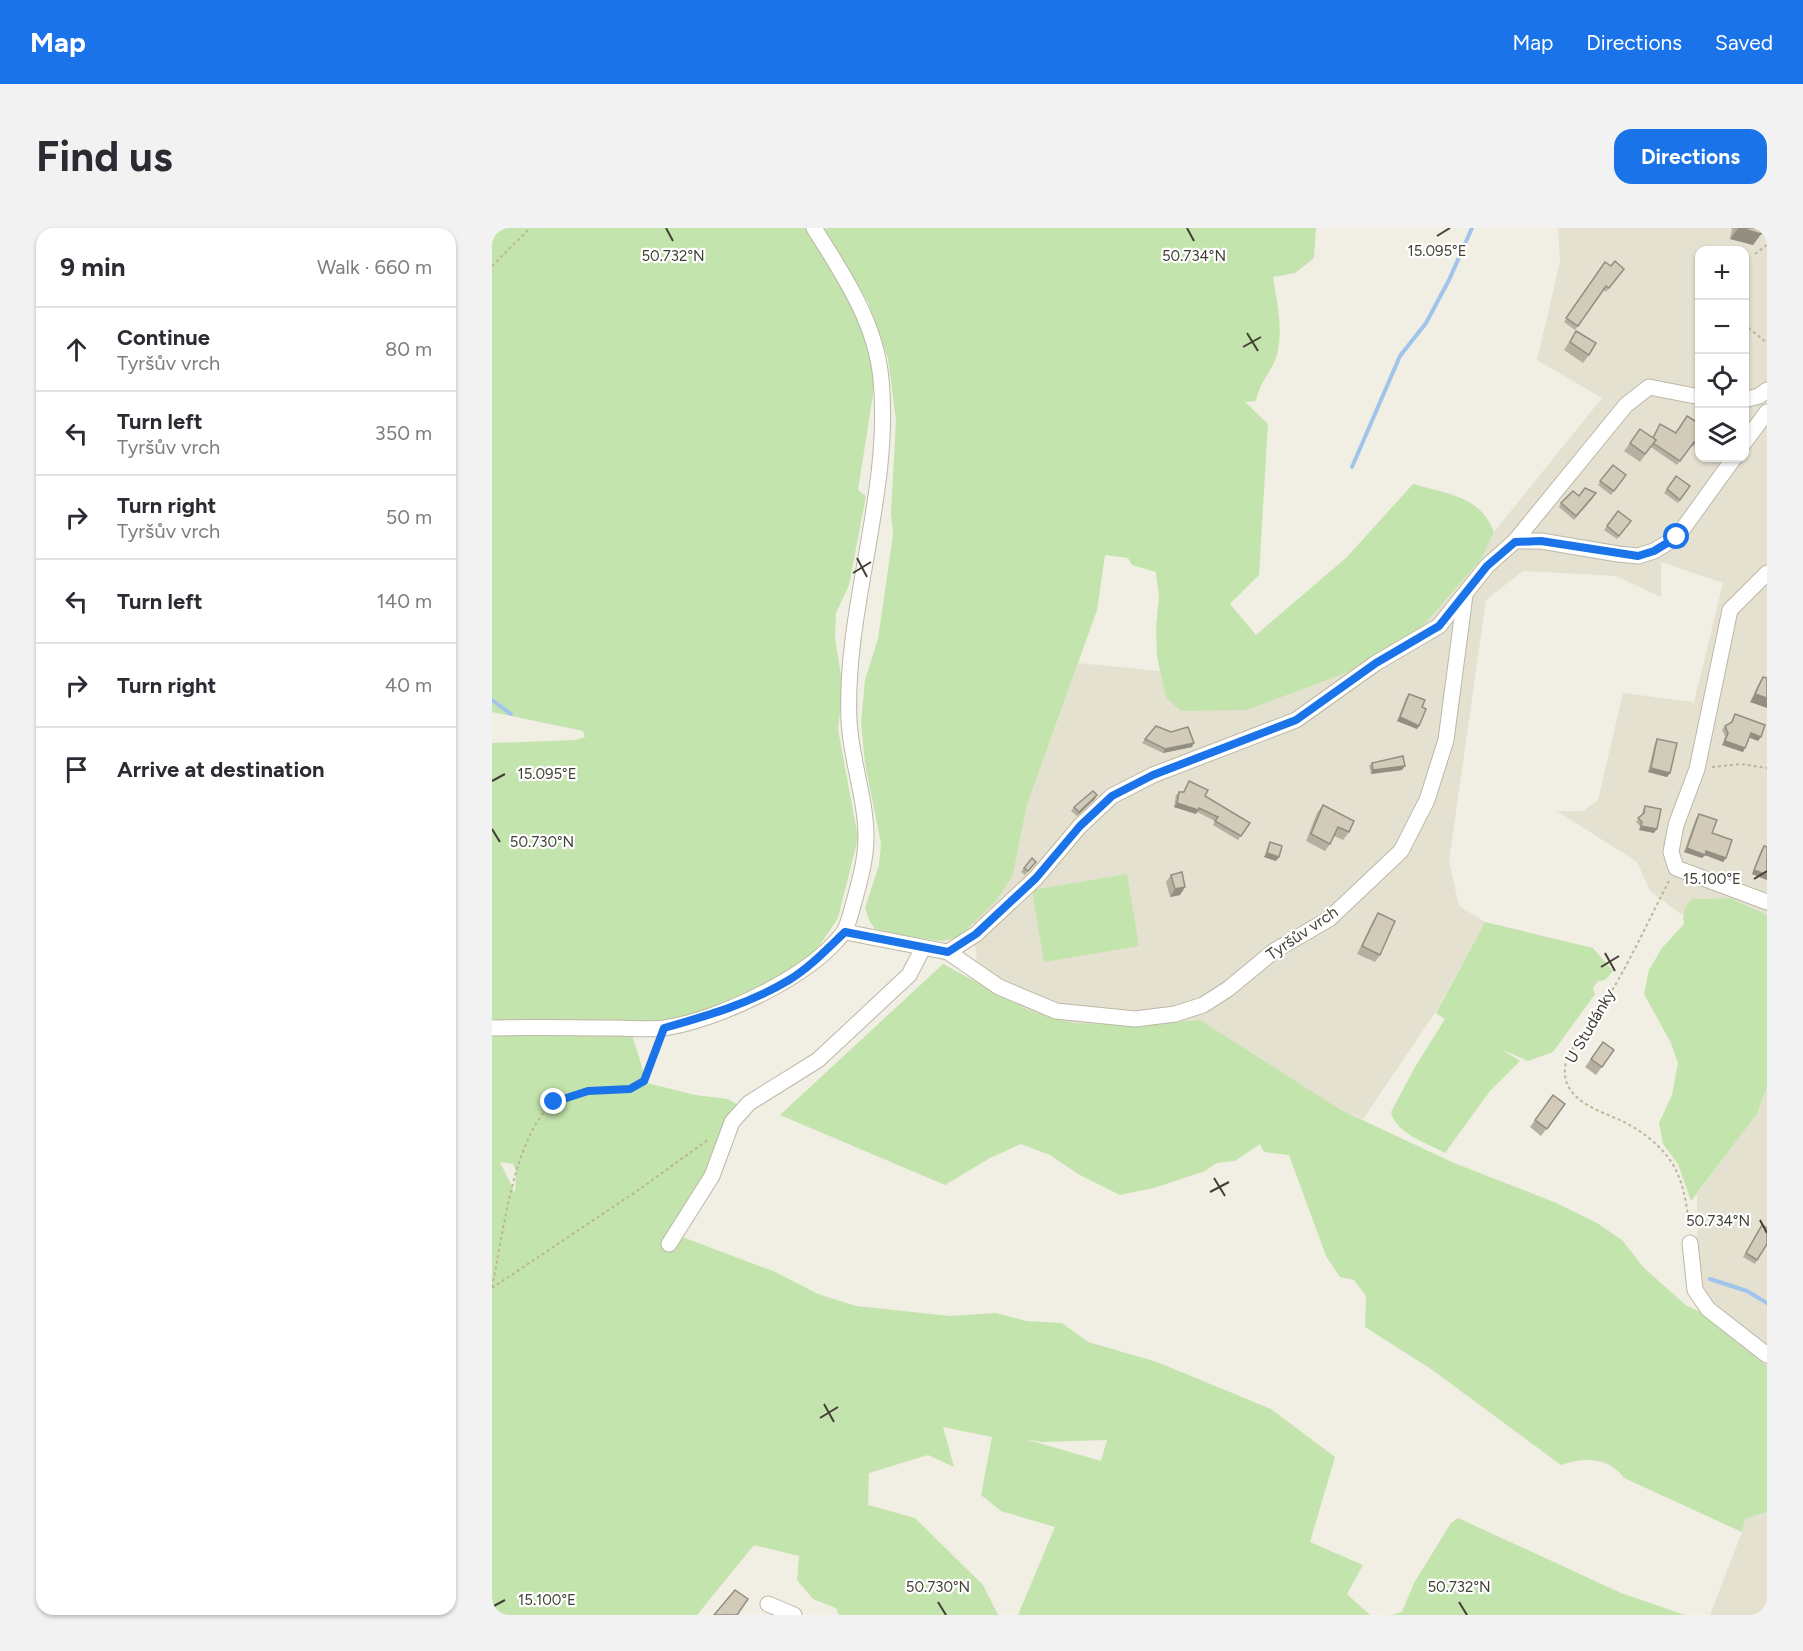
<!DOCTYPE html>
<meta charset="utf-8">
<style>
:root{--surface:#fff;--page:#f2f2f3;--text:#2b2b33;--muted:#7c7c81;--line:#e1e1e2;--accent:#1a73e8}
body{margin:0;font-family:Figtree,sans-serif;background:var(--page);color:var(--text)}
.controls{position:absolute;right:18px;top:18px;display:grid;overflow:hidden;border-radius:12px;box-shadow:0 2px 4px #0004}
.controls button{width:54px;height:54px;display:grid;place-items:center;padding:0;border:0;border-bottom:2px solid var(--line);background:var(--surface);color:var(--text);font:30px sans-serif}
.stop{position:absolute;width:18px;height:18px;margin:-14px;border:4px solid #1a73e8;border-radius:50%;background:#fff}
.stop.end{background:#1a73e8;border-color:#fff;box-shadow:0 2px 6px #0008}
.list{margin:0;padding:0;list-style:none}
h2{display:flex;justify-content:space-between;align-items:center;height:78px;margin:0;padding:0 24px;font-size:26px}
h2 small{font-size:20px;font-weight:400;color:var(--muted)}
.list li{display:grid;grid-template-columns:39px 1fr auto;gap:18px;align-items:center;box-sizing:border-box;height:84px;padding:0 24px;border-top:2px solid var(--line)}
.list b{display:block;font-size:22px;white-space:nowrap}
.list p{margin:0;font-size:20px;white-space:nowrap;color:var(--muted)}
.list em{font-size:20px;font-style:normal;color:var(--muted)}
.icon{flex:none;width:33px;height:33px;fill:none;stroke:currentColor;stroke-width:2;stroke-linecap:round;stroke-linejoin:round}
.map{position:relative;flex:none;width:1275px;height:1387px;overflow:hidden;border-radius:18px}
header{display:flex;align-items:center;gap:36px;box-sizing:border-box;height:84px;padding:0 30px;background:var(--accent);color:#fff}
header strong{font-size:28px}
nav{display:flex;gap:33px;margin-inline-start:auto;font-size:21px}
.intro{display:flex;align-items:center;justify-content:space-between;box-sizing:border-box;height:144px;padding:0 36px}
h1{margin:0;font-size:42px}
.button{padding:15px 27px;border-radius:18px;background:var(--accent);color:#fff;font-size:21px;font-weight:700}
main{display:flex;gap:36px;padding:0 36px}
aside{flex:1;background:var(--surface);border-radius:18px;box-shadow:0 2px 4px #0004}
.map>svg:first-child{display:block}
.residential{fill:#e5e1d1;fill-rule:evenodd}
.green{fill:#c4e4ad;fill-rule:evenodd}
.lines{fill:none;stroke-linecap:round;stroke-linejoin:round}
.stream{stroke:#a1c4ec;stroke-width:4}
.minor-casing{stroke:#bcb7a6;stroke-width:17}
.path{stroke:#bdb598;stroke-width:2;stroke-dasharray:3 3;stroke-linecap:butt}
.minor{stroke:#fff;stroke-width:15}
.wall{fill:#b5af9f}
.shaded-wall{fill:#938e82}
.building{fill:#d2cbb9;stroke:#938e82;stroke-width:1.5}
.route{stroke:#1a73e8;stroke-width:8}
.ticks{fill:none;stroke:#423f34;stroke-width:2}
.labels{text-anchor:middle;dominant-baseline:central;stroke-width:4.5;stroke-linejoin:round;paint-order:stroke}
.street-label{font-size:16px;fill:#423f34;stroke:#fff}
.ticks-label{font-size:15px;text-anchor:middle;fill:#423f34;stroke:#fff;stroke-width:4.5;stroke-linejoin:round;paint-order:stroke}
</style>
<header>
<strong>Map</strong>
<nav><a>Map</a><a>Directions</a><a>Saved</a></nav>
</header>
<div class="intro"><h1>Find us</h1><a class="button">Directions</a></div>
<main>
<aside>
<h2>9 min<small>Walk · 660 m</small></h2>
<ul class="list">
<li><svg class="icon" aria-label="ahead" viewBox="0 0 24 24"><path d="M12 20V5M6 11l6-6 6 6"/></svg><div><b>Continue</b><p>Tyršův vrch</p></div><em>80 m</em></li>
<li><svg class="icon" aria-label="left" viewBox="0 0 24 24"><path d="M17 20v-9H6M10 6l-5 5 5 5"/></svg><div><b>Turn left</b><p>Tyršův vrch</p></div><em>350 m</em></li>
<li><svg class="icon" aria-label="right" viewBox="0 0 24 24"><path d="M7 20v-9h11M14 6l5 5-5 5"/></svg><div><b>Turn right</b><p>Tyršův vrch</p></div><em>50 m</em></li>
<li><svg class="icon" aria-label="left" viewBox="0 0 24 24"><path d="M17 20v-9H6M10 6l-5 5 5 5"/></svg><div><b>Turn left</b></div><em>140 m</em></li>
<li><svg class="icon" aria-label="right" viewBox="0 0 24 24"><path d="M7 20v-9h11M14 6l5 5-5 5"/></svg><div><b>Turn right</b></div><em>40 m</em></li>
<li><svg class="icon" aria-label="arrive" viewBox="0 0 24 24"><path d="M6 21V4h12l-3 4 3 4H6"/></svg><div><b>Arrive at destination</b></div></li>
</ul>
</aside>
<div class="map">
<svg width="1275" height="1387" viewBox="0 0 1275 1387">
<rect width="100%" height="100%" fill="#f1eee3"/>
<g class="residential">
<path d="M1066,0H1275V687L1238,670L1200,671L1190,687L1158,663L1145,634L1065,583H1091L1106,572L1131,465L1202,474L1231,355L1169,334V369L1124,348L1031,343L994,372L957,633L967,678L993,694L943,785L871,891L643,797L583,795L538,783L487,757L481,693L505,672L521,647L535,577L586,435L668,443L674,470L755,482L854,445L931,398L990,330L1002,304L1110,170L1045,132L1068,34ZM1208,22H1252V230H1208Z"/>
<path d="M1275,859V1138L1206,1083L1205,966L1265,886Z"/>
<path d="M1275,1284V1387H1218L1250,1304L1252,1291Z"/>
</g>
<g class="green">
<path d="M0,0H314L348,52L374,111L383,154L366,262L374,268L357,357L344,385L343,410L351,460L346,501L366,610L346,690L328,717L306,738L257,765L182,793L136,794L155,855L203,867L236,871L246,877L229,902L210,951L177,1004L281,1043L326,1066L364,1078L458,1088L504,1085L534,1093L570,1095L596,1114L665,1134L779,1181L843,1229L818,1314L871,1337L855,1366L878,1387H526L563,1299L509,1283L489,1267L500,1209L451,1199L462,1239L436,1227L377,1245L376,1277L423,1290L491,1357L506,1387H347L344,1380L321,1371L305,1352L307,1328L262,1317L205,1387H0V515L84,512L93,509L91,503L0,484ZM8,934L21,936L24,944L23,965ZM533,1211L549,1214L615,1212L609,1233Z"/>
<path d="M333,0H824L822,30L803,45L781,49C785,74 792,105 784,130C778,145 767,156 764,173L753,174L776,196L767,347L738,376L764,407L855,329L921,256C954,266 988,267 1002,304L990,330L931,398L854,445L755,482L689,483L674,470L665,429L664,400L667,369L664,344L640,337L636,330L613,327L605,382L535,577L521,647L505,672L467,709L451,713L426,710L383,701L377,692L373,680L387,637L389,616L373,535L369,495L373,452L386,411L401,307L399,285L404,192L396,131L376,74L335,9Z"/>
<path d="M635,646L647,718L552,734L540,662Z"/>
<path d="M1238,670L1275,687V859L1265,886L1199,973L1186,936L1171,916L1167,895L1180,867L1186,835L1179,815L1152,766L1157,742L1170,720L1192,696C1190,685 1192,679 1200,671Z"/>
<path d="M993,694L1101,720L1121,743L1113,752L1106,753L1101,760L1103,766L1061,824L1036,833L1011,822L1028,833L998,863L953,925C935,915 903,905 899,884L923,839L953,791L944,785Z"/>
<path d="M451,736L538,783L583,795L643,797L708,792L849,882L962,935L1062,974L1105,995L1131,1013L1152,1040L1195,1078L1206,1083L1275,1138V1284L1253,1291L1250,1304L1132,1250C1117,1229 1092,1229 1069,1237L939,1141L873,1099L874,1068L862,1052L848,1049L834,1028L797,927L772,924L768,916L743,933L725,935L713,943L662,960L628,967L586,946L558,927L529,916L498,930L453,957L288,887Z"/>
<path d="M966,1290L1129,1365L1193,1387H899L910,1384L922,1355L959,1295Z"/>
</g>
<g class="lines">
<g class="stream">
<path d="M860,239L908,128L934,95L957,52L980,0"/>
<path d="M0,472L19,486"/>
<path d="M1218,1051L1255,1063L1275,1075"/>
</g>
<defs>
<g id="minor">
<path d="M1252,172L1267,168L1275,162"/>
<path d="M1252,215L1275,184"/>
<path d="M1023,313L1134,177L1157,159L1208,169"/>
<path d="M1275,345L1238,382L1205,541L1184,597L1179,624L1184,640L1275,674"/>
<path d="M353,704L456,724L507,759L564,783L643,791L683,786L711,777L736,761L782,723L837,691L909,623L935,572L954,512L973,367"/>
<path d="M456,724L484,706L544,650L588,598L620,568L661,547L804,492L884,435L947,398L995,338L1023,313H1049L1126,326L1146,328L1162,323L1185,309L1242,230"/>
<path d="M0,800C41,799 82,800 122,800C138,800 156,802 172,800C226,792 318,749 351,705C357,697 359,683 362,674C368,652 374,631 374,609C374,570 359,532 357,493C352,380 400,265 389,151C384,95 351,46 322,0"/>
<path d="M1198,1015L1203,1062L1216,1081L1275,1127"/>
<path d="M177,1016L220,948L240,894L257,875L326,832L417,747L431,720"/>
<path d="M276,1376L302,1387"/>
</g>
</defs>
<use href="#minor" class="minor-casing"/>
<g class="path">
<path d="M1263,26L1275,17"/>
<path d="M0,38L38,0"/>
<path d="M1252,96L1275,115"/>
<path d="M1220,539L1249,536L1275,540"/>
<path d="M1177,653C1156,693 1137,736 1113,774C1102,791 1075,821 1073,840C1070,873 1109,883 1132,894C1148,902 1164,914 1175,928C1191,948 1195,975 1197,1000"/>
<path d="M0,1059C11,1008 21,909 61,875C84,856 137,872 152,852C159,842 163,825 167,814"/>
<path d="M0,1060L145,963L217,911"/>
</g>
<use href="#minor" class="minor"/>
</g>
<g class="wall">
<path d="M1239,0H1270L1269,6L1261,17L1238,11L1240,1Z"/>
<path d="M1113,34L1119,38L1132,41L1114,64L1112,62L1083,102L1072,94Z"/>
<path d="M1084,103L1097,127L1091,135L1072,122Z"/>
<path d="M1168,196L1184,205L1208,209L1201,219L1199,218L1185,237L1159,219L1148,234L1132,223L1148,201L1160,210Z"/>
<path d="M1121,237L1134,247L1119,267L1106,257Z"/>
<path d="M1184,248L1198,258L1186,275L1172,265Z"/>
<path d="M1102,269L1082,292L1067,279L1069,275Z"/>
<path d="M1126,283L1139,293L1125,311L1112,302Z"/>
<path d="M1271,449L1275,450L1258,474L1266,457Z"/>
<path d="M917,466L927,498L925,501L905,493L914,470Z"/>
<path d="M1243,486L1266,513L1257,509L1251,524L1230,517L1233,508L1230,502L1233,498L1238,495Z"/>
<path d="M653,511L700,519L671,525L650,515Z"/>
<path d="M1165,511L1178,545L1175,549L1156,544L1163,515Z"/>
<path d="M880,535L910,542L879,546L877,538Z"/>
<path d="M697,553L713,568L758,595L746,612L721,597L723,593L705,584L704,586L682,579L684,567L687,564H691Z"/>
<path d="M603,571L585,588L579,583L582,579Z"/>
<path d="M831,577L857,604L851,612L842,608L838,616L833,623L814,613L825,585Z"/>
<path d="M1153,578L1162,605L1147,602L1148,598L1144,594L1150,587L1151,581Z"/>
<path d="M1207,586L1220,605L1234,630L1231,634L1213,627L1210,630L1192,624L1204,590Z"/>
<path d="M778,614L784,633L772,629L776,618Z"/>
<path d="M1272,618L1275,652L1260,646L1269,622Z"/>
<path d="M542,637L533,647L529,644L532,640Z"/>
<path d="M679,647L693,659L688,667L678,669L674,654Z"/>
<path d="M886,685L888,727L883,734L865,726L881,693Z"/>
<path d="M1111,814L1122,822L1104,847L1093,839Z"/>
<path d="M1061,867L1073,876L1049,908L1038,899Z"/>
<path d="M1267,1001L1265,1032L1263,1036L1251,1029Z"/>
</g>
<g class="shaded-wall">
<path d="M1246,0H1249L1269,6L1261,17L1238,11Z"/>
<path d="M1263,466L1275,470V480L1258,474Z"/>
<path d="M908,489L927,498L925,501L905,493Z"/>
<path d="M1259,505L1269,509L1266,513L1256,509Z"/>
<path d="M1233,513L1253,520L1251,524L1230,517Z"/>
<path d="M702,515L700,519L671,525L673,521Z"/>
<path d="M913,538L910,542L879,546L881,542Z"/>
<path d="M1159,540L1178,545L1175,549L1156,544Z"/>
<path d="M605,567L603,571L585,588L587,584Z"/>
<path d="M685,575L706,582L704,586L682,579Z"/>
<path d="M1149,598L1165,601L1162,605L1147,602Z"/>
<path d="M1195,620L1214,623L1234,630L1231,634L1213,627L1210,630L1192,624Z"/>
<path d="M775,625L787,629L784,633L772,629Z"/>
<path d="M1262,642L1275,647V652L1260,646Z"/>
<path d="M693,659L688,667L678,669L683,661Z"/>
</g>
<g class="building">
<path d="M1249,0H1270L1269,6Z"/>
<path d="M1123,33L1132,41L1117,60L1114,58L1086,98L1074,90L1113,34L1119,38Z"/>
<path d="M1084,103L1104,115L1097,127L1078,114Z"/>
<path d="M1195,188L1208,196V209L1204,215L1202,214L1188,233L1161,215L1164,212L1161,210L1168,196L1184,205Z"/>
<path d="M1148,201L1164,212L1153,226L1138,215Z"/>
<path d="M1121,237L1134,247L1122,263L1108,253Z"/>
<path d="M1184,248L1198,258L1188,272L1175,261Z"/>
<path d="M1093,260L1104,265L1084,288L1069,275L1081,263L1087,268Z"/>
<path d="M1126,283L1139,293L1127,308L1115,298Z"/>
<path d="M1271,449L1275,450V470L1263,466Z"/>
<path d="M917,466L933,472L930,479L934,481L927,498L908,489Z"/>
<path d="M1243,486L1273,497L1269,509L1259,505L1253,520L1233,513L1236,505L1233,498L1240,494Z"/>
<path d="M664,498L679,504L696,499L702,515L673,521L653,511Z"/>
<path d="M1165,511L1185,515L1178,545L1159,540Z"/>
<path d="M911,528L913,538L881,542L880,535Z"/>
<path d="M697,553L716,562L713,568L758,595L749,608L723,593L726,589L707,580L706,582L685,575L687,564H692Z"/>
<path d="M601,563L605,567L587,584L582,579Z"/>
<path d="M831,577L862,593L857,604L846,599L838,616L819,606Z"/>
<path d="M1153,578L1169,581L1165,601L1149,598L1150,594L1146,590L1152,585Z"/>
<path d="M1207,586L1225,592L1220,605L1240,612L1234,630L1214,623L1213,627L1195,620Z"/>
<path d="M778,614L790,618L787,629L775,625Z"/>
<path d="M1272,618L1275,619V647L1262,642Z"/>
<path d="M540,630L544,634L536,643L532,640Z"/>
<path d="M690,644L693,659L683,661L679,647Z"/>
<path d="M886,685L903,693L888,727L870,718Z"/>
<path d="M1111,814L1122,822L1110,839L1099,831Z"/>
<path d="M1061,867L1073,876L1055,901L1043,892Z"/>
<path d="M1270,997L1275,1000V1016L1265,1032L1254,1025Z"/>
<path d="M243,1362L256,1371L245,1387H222Z"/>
</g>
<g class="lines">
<path class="route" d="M62,874L96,863L138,861L152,853L172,800C215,788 259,775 297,752C318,739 335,721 353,704L456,724L484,706L544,650L588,598L620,568L661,547L804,492L884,435L947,398L995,338L1023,314L1049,313L1146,328L1162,323L1185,309"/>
</g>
<path class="ticks" d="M174,0L181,13M695,0L702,13M945,8L958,0M755,105L766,123M751,119L769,109M365,330L375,349M361,345L379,334M0,553L13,546M0,601L8,614M1262,651L1275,643M1113,725L1123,743M1109,739L1127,728M722,950L733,968M718,964L737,954M1268,992L1275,1005M332,1176L342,1194M328,1190L346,1179M446,1374L454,1387M967,1374L975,1387M0,1379L13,1372"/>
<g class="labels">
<g class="street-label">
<text transform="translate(810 705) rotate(-34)">Tyršův vrch</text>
<text transform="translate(1098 798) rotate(-60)">U Studánky</text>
</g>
</g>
<g class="ticks-label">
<text x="945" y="28">15.095°E</text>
<text x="181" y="33">50.732°N</text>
<text x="702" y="33">50.734°N</text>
<text x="55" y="551">15.095°E</text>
<text x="50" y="619">50.730°N</text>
<text x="1220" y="656">15.100°E</text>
<text x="1226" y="998">50.734°N</text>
<text x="446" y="1364">50.730°N</text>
<text x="967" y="1364">50.732°N</text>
<text x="55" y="1377">15.100°E</text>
</g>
</svg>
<div class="controls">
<button>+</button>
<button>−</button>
<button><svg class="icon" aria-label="locate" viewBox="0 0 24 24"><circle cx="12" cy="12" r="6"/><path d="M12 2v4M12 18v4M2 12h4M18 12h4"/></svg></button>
<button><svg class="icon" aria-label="layers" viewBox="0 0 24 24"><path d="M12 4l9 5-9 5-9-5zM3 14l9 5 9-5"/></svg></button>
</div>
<div class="stop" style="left:1185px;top:309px"></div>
<div class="stop end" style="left:62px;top:874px"></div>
</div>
</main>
